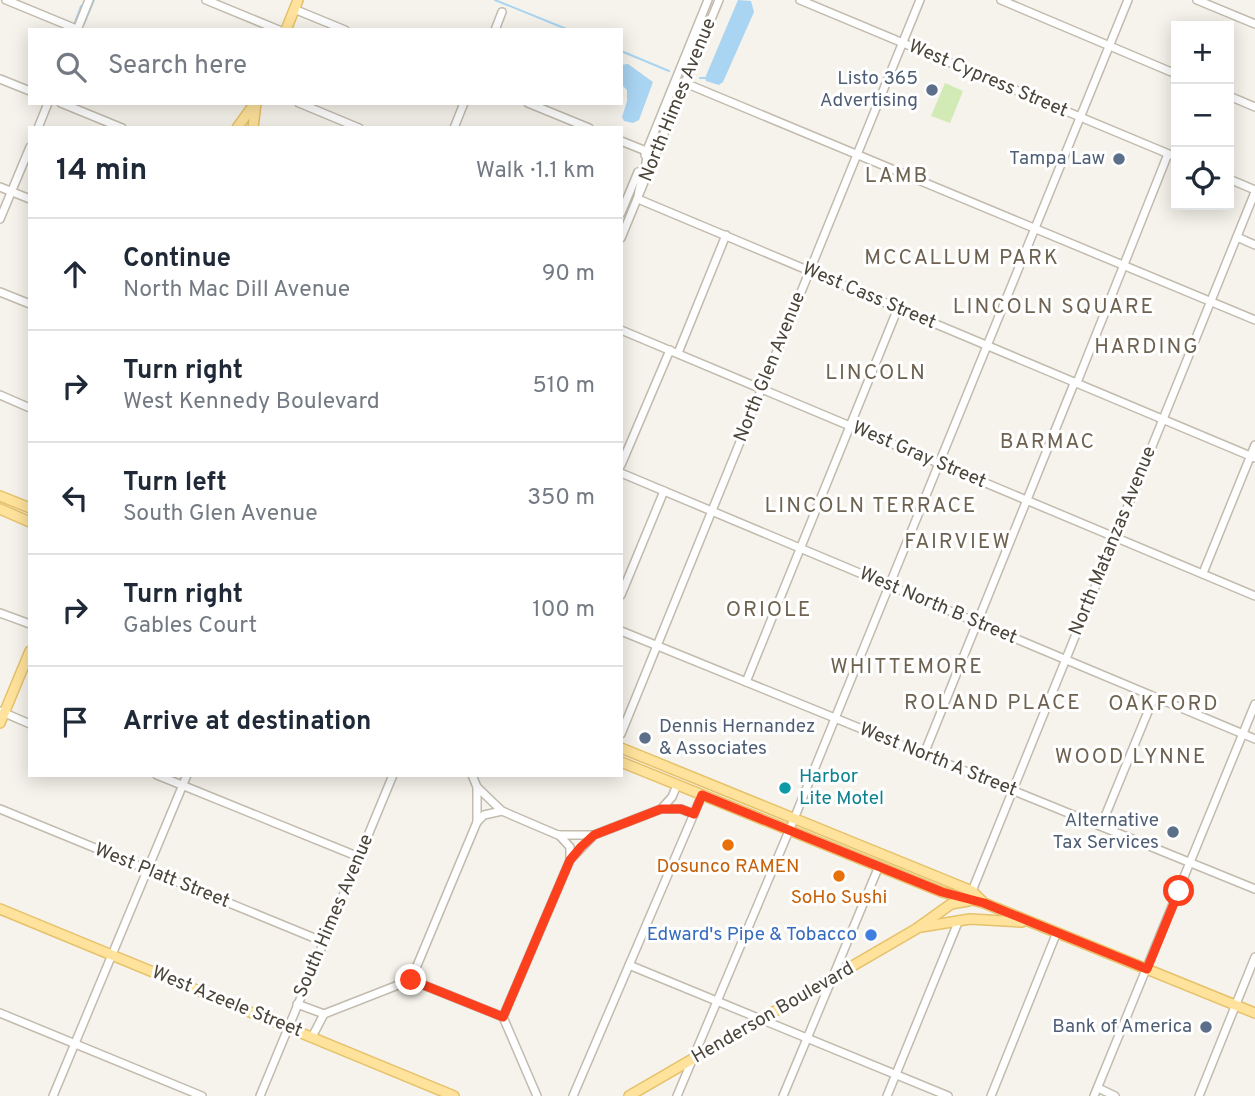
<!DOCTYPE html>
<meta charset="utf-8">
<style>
:root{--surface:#fff;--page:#f2f2f3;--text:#1f2937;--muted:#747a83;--line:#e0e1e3}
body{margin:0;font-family:Overpass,sans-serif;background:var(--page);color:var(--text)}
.controls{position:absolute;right:21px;top:21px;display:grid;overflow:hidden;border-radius:0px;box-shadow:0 4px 18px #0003}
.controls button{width:63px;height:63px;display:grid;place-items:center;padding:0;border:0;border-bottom:2px solid var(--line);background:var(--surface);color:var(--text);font:35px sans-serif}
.stop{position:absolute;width:21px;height:21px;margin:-16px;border:5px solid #fc3f1d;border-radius:50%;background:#fff}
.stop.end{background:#fc3f1d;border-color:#fff;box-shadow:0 2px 7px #0008}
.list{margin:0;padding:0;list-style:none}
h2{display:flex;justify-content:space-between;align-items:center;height:91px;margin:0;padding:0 28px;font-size:30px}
h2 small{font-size:23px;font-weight:400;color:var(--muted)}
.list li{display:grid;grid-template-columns:46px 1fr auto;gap:21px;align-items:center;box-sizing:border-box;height:112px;padding:0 28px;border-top:2px solid var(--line)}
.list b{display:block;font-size:26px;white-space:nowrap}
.list p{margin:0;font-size:23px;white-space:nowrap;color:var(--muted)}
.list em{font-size:23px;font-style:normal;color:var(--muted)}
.icon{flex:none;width:38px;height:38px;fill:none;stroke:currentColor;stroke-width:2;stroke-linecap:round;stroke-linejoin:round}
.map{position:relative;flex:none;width:1255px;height:1096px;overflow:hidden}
.search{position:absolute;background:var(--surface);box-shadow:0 4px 18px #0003;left:28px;top:28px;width:595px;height:77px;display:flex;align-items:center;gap:18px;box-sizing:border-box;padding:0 24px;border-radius:0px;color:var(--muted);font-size:26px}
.panel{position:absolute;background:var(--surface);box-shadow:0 4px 18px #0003;left:28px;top:126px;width:595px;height:651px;border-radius:0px}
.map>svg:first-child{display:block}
.green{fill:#d2eab5}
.water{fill:#a9d4f2}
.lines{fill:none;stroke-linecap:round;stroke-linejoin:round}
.stream{stroke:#a9d4f2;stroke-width:2}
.minor-casing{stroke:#c2bbae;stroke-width:10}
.major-casing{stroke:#e6c16a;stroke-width:12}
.minor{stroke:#fff;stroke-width:7}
.major{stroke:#ffe39c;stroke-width:9}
.route{stroke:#fc3f1d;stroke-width:9}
.service-dot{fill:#5c6f8a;stroke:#fff;stroke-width:2.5}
.culture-dot{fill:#0f9aa8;stroke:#fff;stroke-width:2.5}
.food-dot{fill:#e8710a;stroke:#fff;stroke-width:2.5}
.shop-dot{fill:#3f7fe0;stroke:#fff;stroke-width:2.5}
.labels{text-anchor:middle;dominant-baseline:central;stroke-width:6;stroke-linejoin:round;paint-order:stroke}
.service-label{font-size:19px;fill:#4e5e75;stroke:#fff;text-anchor:end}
.street-label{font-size:19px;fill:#4b4439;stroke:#fff}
.culture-label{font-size:19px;fill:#0d838f;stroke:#fff;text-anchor:start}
.food-label{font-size:19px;fill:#c56008;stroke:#fff}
.shop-label{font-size:19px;fill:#366cbe;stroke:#fff;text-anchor:end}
.neighbourhood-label{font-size:21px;letter-spacing:2px;fill:#6e6250;stroke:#fff}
</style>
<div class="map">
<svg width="1255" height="1096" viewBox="0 0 1255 1096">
<rect width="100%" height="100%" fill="#f6f3ec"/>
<path class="green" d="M945,83L963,91L950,123L931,116Z"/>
<g class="water">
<path d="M738,0L751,1L754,12L723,82L719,85L706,81L705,78Z"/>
<path d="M628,64L653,82L639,120L633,123L624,121L622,117L627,101V90L621,84V65Z"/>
</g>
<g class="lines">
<g class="stream">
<path d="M495,0L569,30"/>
<path d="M75,22L81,6"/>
<path d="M84,24L94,0"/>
<path d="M621,51L669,71"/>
<path d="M700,78H705"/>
</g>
<defs>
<g id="minor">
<path d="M6,0L79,30"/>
<path d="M206,0L279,30"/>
<path d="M800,0L1176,157"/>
<path d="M1001,0L1176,74"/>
<path d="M1197,0L1255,24"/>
<path d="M294,9L345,30"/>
<path d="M77,30L89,0"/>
<path d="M495,30L502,12"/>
<path d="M0,79L30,91"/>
<path d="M685,83L1255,320"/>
<path d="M1229,96L1255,107"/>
<path d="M61,103L122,128"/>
<path d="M299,103L359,128"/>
<path d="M528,103L589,128"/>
<path d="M38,128L48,103"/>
<path d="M454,128L464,103"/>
<path d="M621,141L646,151C650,164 638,183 638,199L1255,458"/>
<path d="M645,155L708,0"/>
<path d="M1229,179L1255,190"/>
<path d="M0,187L30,199"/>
<path d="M621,213L638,172"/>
<path d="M0,219L30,147"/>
<path d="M1237,237L1255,245"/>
<path d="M621,238L719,0"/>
<path d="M0,292L30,304"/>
<path d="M621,330L1255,596"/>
<path d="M678,353L726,235"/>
<path d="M0,395L30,408"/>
<path d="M621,465L670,350"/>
<path d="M621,473L1255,739"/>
<path d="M1203,573L1255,445"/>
<path d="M621,595L664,491"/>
<path d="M0,613L30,624"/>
<path d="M621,631L1255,889"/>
<path d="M746,682L898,308"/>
<path d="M0,711L30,724"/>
<path d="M621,734L920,0"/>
<path d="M924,754L1073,386L1078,380L1168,154"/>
<path d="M157,775L359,857"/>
<path d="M477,787L502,811L558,835H593"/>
<path d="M0,809L324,942"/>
<path d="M662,809H681L694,814"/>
<path d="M477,822L484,815L502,811"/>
<path d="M1101,826L1154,697"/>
<path d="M559,835L570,847V860"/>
<path d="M972,891L1255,192"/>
<path d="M629,965L948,1096"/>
<path d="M411,980L503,1017L537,1096"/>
<path d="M297,1004L324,1014L411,980L477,822V787L472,775"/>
<path d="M0,1013L202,1096"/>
<path d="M503,1017L570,860L594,835L661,809L672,797L677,785"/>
<path d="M312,1037L324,1014"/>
<path d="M1098,1088L1115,1096"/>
<path d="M53,1096L187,775"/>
<path d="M260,1096L393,775"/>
<path d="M573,1096L702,795"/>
<path d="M677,1096L794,819L1128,0"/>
<path d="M783,1096L879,866"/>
<path d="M887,1096L959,920"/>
<path d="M991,1096L1057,932"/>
<path d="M1094,1096L1255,704"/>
<path d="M1199,1096L1255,957"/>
</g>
<g id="major">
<path d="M286,30L298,0"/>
<path d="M237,128L255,103"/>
<path d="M253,128L256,103"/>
<path d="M0,496L30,508"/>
<path d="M0,509L30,522"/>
<path d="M0,723L30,651"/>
<path d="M621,748L972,891L982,901"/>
<path d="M621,762L942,892L984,903L1255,1013"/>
<path d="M0,909L454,1096"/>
<path d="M921,927L970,919L1022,922"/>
<path d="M629,1096L916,929L951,904L968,901"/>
</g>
</defs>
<use href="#minor" class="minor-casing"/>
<use href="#major" class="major-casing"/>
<use href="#minor" class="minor"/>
<use href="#major" class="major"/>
</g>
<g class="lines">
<path class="route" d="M411,980L503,1017L570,860L581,847L594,835L661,809H681L694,814L702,795L942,892L984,903L1147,969L1179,891"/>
</g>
<g class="service-dot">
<circle cx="932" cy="90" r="7"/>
<circle cx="1119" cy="159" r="7"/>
<circle cx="645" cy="738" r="7"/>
<circle cx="1173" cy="832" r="7"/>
<circle cx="1206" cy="1027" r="7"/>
</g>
<circle class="culture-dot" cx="785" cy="788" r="7"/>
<g class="food-dot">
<circle cx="728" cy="845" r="7"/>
<circle cx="839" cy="876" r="7"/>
</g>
<circle class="shop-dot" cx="871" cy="935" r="7"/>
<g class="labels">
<g class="service-label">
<text x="918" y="79">Listo 365<tspan x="918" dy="22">Advertising</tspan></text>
<text x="1105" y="159">Tampa Law</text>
<text x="659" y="727" text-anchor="start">Dennis Hernandez<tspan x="659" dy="22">&amp; Associates</tspan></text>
<text x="1159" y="821">Alternative<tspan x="1159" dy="22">Tax Services</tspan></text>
<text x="1192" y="1027">Bank of America</text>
</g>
<g class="street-label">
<text transform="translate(988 79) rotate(23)">West Cypress Street</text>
<text transform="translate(678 100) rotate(-68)">North Himes Avenue</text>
<text transform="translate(869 296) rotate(23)">West Cass Street</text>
<text transform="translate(770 367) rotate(-68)">North Glen Avenue</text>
<text transform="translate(919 455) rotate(23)">West Gray Street</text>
<text transform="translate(1113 541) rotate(-68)">North Matanzas Avenue</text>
<text transform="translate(938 606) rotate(23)">West North B Street</text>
<text transform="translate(938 760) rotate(22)">West North A Street</text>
<text transform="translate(162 876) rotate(22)">West Platt Street</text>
<text transform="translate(334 916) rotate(-67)">South Himes Avenue</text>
<text transform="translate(227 1002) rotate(22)">West Azeele Street</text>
<text transform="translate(773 1013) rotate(-30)">Henderson Boulevard</text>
</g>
<g class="culture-label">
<text x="799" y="777">Harbor<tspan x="799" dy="22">Lite Motel</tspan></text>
</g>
<g class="food-label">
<text x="728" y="867">Dosunco RAMEN</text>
<text x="839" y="898">SoHo Sushi</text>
</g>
<g class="shop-label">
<text x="857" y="935">Edward's Pipe &amp; Tobacco</text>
</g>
<g class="neighbourhood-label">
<text x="897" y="176">LAMB</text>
<text x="962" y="258">MCCALLUM PARK</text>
<text x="1054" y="307">LINCOLN SQUARE</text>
<text x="1147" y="347">HARDING</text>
<text x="876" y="373">LINCOLN</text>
<text x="1048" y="442">BARMAC</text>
<text x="871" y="506">LINCOLN TERRACE</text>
<text x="958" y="542">FAIRVIEW</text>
<text x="769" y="610">ORIOLE</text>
<text x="907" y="667">WHITTEMORE</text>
<text x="993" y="703">ROLAND PLACE</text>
<text x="1164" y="704">OAKFORD</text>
<text x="1131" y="757">WOOD LYNNE</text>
</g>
</g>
</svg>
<div class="controls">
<button>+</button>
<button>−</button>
<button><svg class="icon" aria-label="locate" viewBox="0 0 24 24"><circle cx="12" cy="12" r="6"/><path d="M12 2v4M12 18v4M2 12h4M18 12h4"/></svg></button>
</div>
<div class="stop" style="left:1179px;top:891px"></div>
<div class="stop end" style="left:411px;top:980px"></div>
<div class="search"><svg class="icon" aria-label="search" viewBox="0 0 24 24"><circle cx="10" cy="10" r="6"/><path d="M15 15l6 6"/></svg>Search here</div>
<section class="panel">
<h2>14 min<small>Walk · 1.1 km</small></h2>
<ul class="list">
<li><svg class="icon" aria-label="ahead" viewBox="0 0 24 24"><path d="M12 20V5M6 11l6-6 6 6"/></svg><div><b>Continue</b><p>North Mac Dill Avenue</p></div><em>90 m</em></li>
<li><svg class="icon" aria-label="right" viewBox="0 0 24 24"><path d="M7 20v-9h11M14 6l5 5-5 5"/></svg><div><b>Turn right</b><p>West Kennedy Boulevard</p></div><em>510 m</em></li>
<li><svg class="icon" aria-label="left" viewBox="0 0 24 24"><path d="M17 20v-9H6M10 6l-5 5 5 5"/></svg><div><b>Turn left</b><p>South Glen Avenue</p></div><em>350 m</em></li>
<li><svg class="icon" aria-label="right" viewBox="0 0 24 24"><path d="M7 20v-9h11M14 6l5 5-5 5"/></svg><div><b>Turn right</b><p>Gables Court</p></div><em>100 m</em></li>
<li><svg class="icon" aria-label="arrive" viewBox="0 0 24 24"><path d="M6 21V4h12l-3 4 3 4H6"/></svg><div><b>Arrive at destination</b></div></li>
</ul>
</section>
</div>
